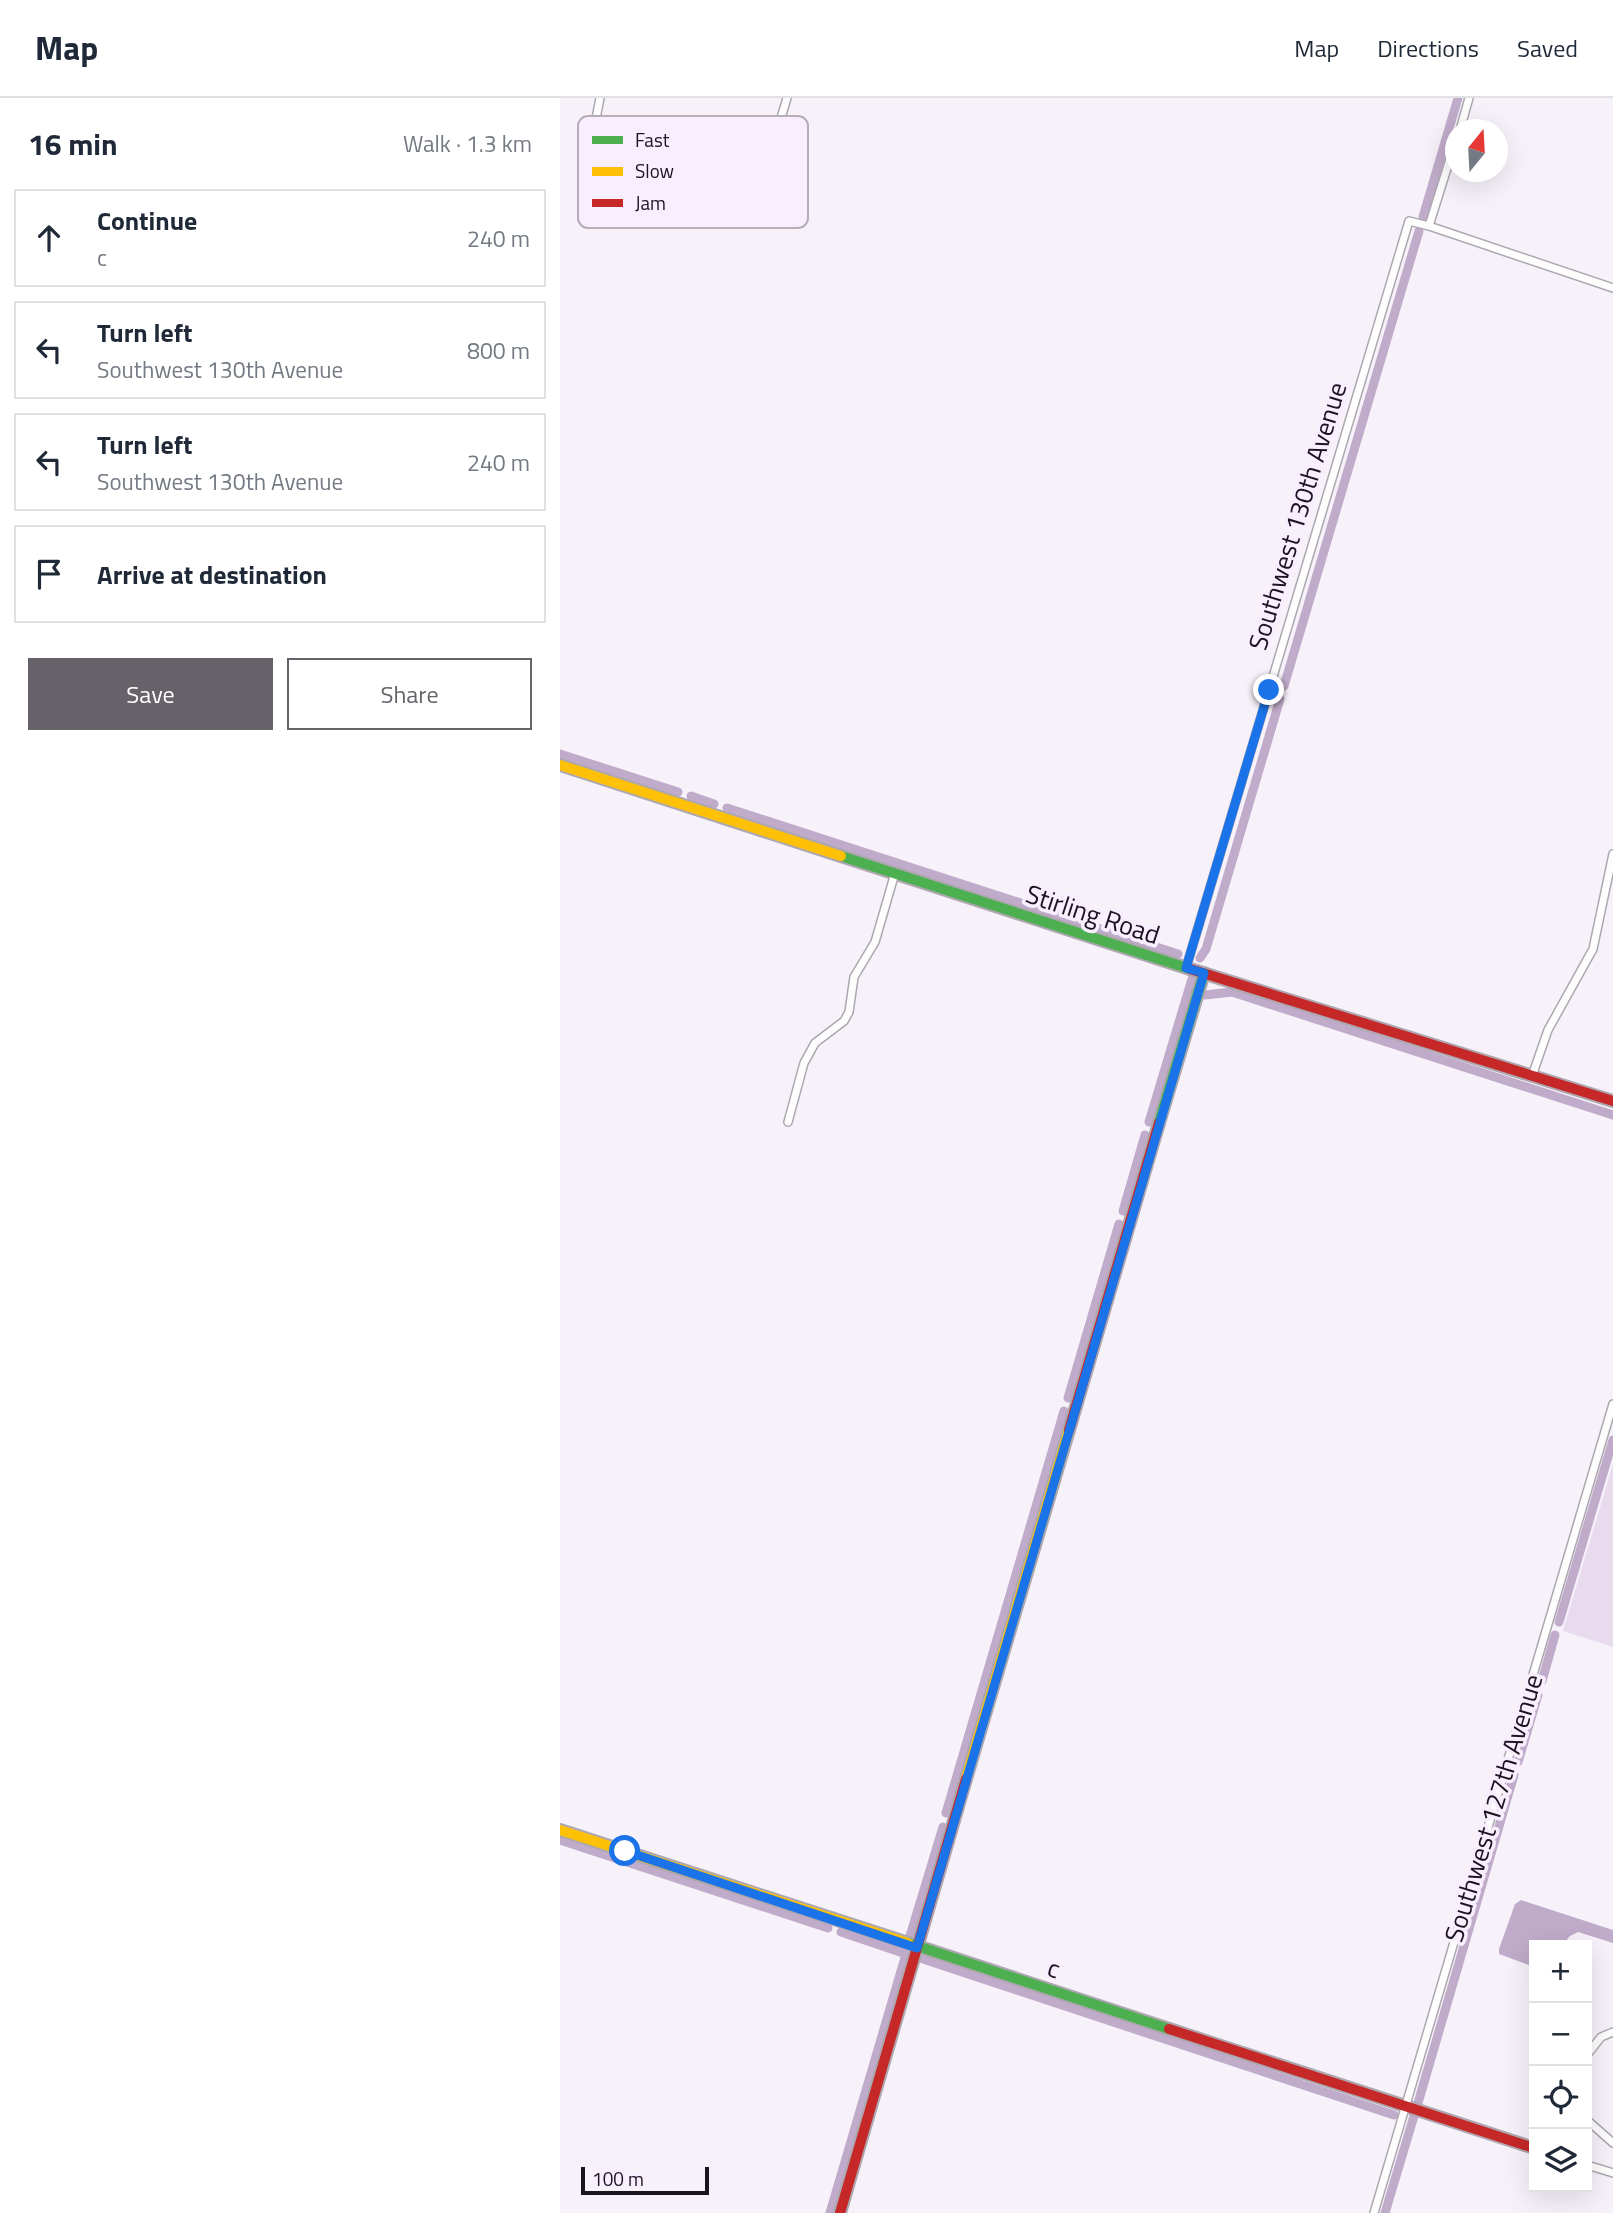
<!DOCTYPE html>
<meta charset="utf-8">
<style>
:root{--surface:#fff;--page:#f2f2f3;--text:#1f2937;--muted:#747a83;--line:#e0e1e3;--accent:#67626a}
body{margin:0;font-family:"Titillium Web",sans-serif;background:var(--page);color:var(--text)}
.controls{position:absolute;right:21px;bottom:21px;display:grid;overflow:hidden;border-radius:0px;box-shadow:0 7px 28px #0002}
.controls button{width:63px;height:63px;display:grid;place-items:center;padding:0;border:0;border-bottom:2px solid var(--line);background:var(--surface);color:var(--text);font:35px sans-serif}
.compass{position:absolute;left:885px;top:21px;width:63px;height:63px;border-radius:50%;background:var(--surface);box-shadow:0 7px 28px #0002;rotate:18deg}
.scale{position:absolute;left:21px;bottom:18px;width:128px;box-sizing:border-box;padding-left:7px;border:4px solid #1a141d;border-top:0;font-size:19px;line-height:24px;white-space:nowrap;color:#1a141d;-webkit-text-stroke:5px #f8eefe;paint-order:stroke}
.stop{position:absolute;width:21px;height:21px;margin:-16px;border:5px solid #1a73e8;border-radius:50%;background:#fff}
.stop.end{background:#1a73e8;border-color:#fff;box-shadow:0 2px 7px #0008}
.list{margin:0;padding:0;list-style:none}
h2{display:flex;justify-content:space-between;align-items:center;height:91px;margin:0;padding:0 28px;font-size:30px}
h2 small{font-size:23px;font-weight:400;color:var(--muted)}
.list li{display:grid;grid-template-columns:46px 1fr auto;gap:21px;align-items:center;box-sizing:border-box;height:98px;margin:0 14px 14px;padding:0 14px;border:2px solid var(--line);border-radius:0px}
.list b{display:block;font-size:26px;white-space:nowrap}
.list p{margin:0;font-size:23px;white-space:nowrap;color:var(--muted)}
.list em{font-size:23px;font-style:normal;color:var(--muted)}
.actions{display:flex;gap:14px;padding:21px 28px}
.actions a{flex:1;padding:16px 0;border:2px solid var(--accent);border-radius:0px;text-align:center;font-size:24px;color:var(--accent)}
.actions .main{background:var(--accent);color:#fff}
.icon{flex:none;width:38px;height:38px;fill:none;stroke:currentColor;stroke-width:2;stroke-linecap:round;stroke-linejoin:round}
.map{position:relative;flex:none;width:1053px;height:2115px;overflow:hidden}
header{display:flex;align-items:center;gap:42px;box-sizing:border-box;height:98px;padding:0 35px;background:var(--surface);border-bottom:2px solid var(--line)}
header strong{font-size:33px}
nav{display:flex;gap:38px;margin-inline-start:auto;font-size:24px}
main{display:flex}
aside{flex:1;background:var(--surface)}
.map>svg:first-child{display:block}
.green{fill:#e7dbed}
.water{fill:#c0abca}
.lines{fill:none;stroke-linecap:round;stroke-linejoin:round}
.canal{stroke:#c0abca;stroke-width:9}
.street-casing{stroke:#ada7b0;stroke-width:10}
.fast-casing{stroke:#ada7b0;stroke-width:14}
.slow-casing{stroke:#ada7b0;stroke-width:14}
.jam-casing{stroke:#ada7b0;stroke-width:14}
.street{stroke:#fefdfe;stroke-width:7}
.fast{stroke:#4caf50;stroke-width:10}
.slow{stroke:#ffc107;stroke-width:10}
.jam{stroke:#c62828;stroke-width:10}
.route{stroke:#1a73e8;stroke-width:9}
.labels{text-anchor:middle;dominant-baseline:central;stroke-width:7;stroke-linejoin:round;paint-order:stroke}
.street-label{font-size:26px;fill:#1a141d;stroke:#f8eefe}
.key{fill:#f8eefe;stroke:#b5adba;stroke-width:2}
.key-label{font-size:19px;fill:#1a141d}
</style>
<header>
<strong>Map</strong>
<nav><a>Map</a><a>Directions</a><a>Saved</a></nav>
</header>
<main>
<aside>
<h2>16 min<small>Walk · 1.3 km</small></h2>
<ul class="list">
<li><svg class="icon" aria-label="ahead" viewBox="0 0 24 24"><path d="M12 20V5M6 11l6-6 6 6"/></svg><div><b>Continue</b><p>c</p></div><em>240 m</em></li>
<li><svg class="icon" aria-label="left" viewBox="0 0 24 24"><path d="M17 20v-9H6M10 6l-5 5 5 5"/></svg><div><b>Turn left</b><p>Southwest 130th Avenue</p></div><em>800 m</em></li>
<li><svg class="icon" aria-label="left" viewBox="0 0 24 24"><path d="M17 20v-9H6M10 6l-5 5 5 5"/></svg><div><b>Turn left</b><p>Southwest 130th Avenue</p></div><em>240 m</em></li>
<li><svg class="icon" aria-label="arrive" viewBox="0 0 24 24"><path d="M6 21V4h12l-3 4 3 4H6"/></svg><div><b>Arrive at destination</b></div></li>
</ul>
<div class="actions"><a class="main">Save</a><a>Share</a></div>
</aside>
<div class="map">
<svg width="1053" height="2115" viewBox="0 0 1053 2115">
<rect width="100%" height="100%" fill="#f7f2fa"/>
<path class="green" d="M1053,1366V1549L1003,1533Z"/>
<path class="water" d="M961,1802L1053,1832V1845L1018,1834L1010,1838L1002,1847H974V1869L939,1856V1851L955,1806Z"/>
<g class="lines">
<g class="canal">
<path d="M863,119L898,0"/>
<path d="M724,588L859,133"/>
<path d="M0,656L118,694"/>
<path d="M131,698L154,706"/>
<path d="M167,710L618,856"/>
<path d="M640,860L646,851L720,601"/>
<path d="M645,897L672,894L1053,1017"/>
<path d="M589,1024L632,881"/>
<path d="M563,1113L585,1037"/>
<path d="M508,1300L559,1126"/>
<path d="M999,1524L1053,1342"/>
<path d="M982,1583L995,1537"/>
<path d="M958,1664L978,1597"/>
<path d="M386,1715L504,1313"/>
<path d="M0,1742L268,1830"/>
<path d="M350,1838L383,1729"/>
<path d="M363,1861L834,2017"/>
<path d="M858,2005L954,1677"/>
<path d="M270,2115L346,1856L281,1834"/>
<path d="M825,2115L854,2018"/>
</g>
<defs>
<g id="street">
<path d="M34,31L40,0"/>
<path d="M900,32L909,0"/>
<path d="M209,60L227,0"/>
<path d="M869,128L1053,190"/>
<path d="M626,870L849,123L869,128L895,45"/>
<path d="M972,978L988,932L1033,851L1053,756"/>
<path d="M228,1024L244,965L255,945L284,923L289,914L294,879L315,844L335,775"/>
<path d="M1027,1957L1041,1939L1053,1934"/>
<path d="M1027,2022L1053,2045"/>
<path d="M1027,2067L1053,2075"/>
<path d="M814,2115L1053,1306"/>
</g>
<g id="fast">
<path d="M281,758L630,871"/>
<path d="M599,1025L644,875"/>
<path d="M348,1845L609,1931"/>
</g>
<g id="slow">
<path d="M0,667L281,758"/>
<path d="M406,1681L509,1332"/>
<path d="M0,1732L348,1845"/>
</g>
<g id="jam">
<path d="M630,871L1053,1003"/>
<path d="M509,1332L599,1025"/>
<path d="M609,1931L974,2050"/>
<path d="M280,2115L406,1681"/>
</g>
</defs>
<use href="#street" class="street-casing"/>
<use href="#fast" class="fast-casing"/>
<use href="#slow" class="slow-casing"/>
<use href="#jam" class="jam-casing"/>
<use href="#street" class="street"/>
<use href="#fast" class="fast"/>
<use href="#slow" class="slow"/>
<use href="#jam" class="jam"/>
</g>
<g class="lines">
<path class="route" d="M65,1753L357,1850L644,875L626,870L709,592"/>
</g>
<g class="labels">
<g class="street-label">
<text transform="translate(737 418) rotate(-73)">Southwest 130th Avenue</text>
<text transform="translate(533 816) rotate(18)">Stirling Road</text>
<text transform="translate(933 1710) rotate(-73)">Southwest 127th Avenue</text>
<text transform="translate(494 1870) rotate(18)">c</text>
</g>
</g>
<rect x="18" y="18" width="230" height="112" rx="10" class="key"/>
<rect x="32" y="38" width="31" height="8" fill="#4caf50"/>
<rect x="32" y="69" width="31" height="9" fill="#ffc107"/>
<rect x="32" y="101" width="31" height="8" fill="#c62828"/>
<g class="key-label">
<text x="75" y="49">Fast</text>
<text x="75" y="80">Slow</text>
<text x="75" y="112">Jam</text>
</g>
</svg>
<div class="controls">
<button>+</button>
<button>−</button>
<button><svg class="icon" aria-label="locate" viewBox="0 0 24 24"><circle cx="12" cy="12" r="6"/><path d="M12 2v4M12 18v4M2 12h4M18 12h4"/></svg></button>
<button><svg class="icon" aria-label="layers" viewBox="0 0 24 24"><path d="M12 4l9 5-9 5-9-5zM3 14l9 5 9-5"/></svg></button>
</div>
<svg class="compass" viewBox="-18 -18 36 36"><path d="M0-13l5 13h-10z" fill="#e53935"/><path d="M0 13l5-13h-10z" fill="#747a83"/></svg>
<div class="scale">100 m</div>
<div class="stop" style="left:65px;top:1753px"></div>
<div class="stop end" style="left:709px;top:592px"></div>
</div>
</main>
